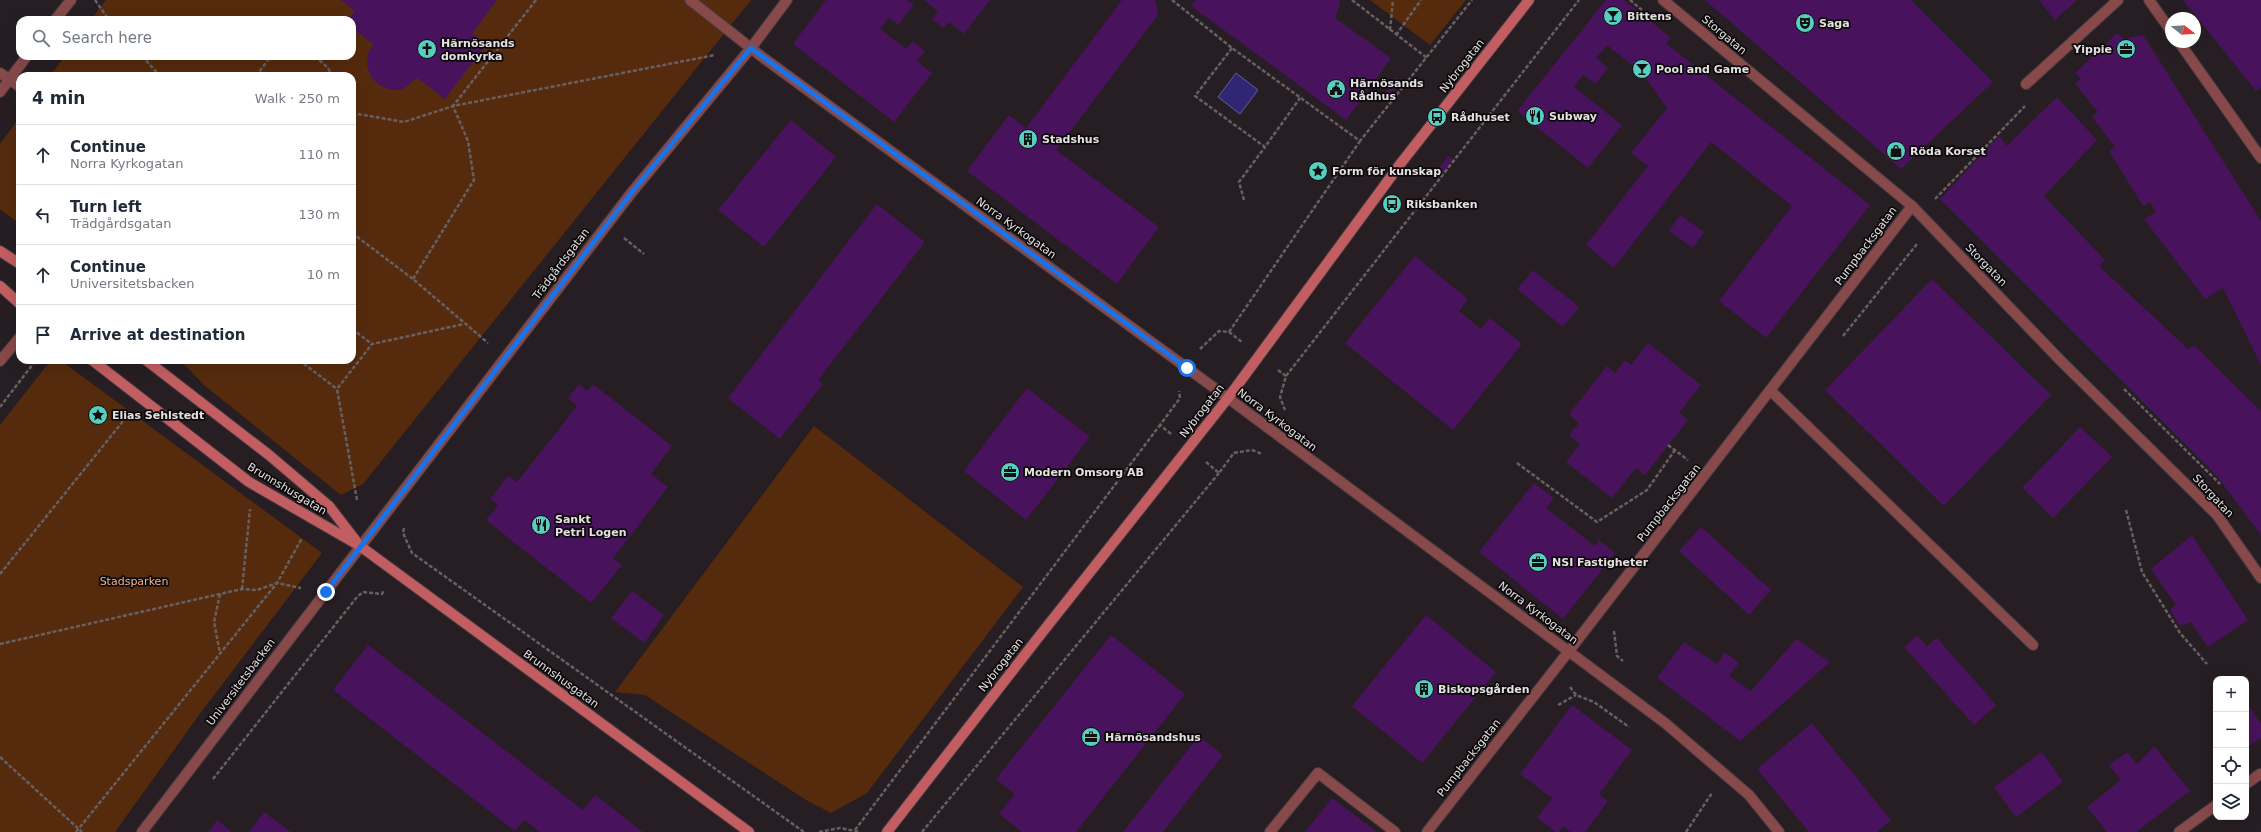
<!DOCTYPE html>
<meta charset="utf-8">
<style>
:root{--surface:#fff;--page:#f6f6f7;--text:#1f2937;--muted:#747a83;--line:#e0e1e3}
body{margin:0;font-family:"DejaVu Sans",sans-serif;background:var(--page);color:var(--text)}
.controls{position:absolute;right:12px;bottom:12px;display:grid;overflow:hidden;border-radius:8px;box-shadow:0 4px 16px #0002}
.controls button{width:36px;height:36px;display:grid;place-items:center;padding:0;border:0;border-bottom:1px solid var(--line);background:var(--surface);color:var(--text);font:20px sans-serif}
.compass{position:absolute;left:2165px;top:12px;width:36px;height:36px;border-radius:50%;background:var(--surface);box-shadow:0 4px 16px #0002;rotate:107deg}
.stop{position:absolute;width:12px;height:12px;margin:-9px;border:3px solid #1a73e8;border-radius:50%;background:#fff}
.stop.end{background:#1a73e8;border-color:#fff;box-shadow:0 1px 4px #0008}
.list{margin:0;padding:0;list-style:none}
h2{display:flex;justify-content:space-between;align-items:center;height:52px;margin:0;padding:0 16px;font-size:17px}
h2 small{font-size:13px;font-weight:400;color:var(--muted)}
.list li{display:grid;grid-template-columns:26px 1fr auto;gap:12px;align-items:center;box-sizing:border-box;height:60px;padding:0 16px;border-top:1px solid var(--line)}
.list b{display:block;font-size:15px;white-space:nowrap}
.list p{margin:0;font-size:13px;white-space:nowrap;color:var(--muted)}
.list em{font-size:13px;font-style:normal;color:var(--muted)}
.icon{flex:none;width:22px;height:22px;fill:none;stroke:currentColor;stroke-width:2;stroke-linecap:round;stroke-linejoin:round}
.map{position:relative;flex:none;width:2261px;height:832px;overflow:hidden}
.search{position:absolute;background:var(--surface);box-shadow:0 4px 16px #0002;left:16px;top:16px;width:340px;height:44px;display:flex;align-items:center;gap:10px;box-sizing:border-box;padding:0 14px;border-radius:12px;color:var(--muted);font-size:15px}
.panel{position:absolute;background:var(--surface);box-shadow:0 4px 16px #0002;left:16px;top:72px;width:340px;height:292px;border-radius:12px}
.map>svg:first-child{display:block}
.green{fill:#562b0d}
.water{fill:#302674;stroke:#665e95}
.building{fill:#48135c}
.lines{fill:none;stroke-linecap:round;stroke-linejoin:round}
.service-casing{stroke:#41393d;stroke-width:12}
.minor-casing{stroke:#41393d;stroke-width:12}
.secondary-casing{stroke:#41393d;stroke-width:12}
.path{stroke:#676063;stroke-width:2.5;stroke-dasharray:4 2;stroke-linecap:butt}
.service{stroke:#87494a;stroke-width:10}
.minor{stroke:#87494a;stroke-width:10}
.secondary{stroke:#c25e61;stroke-width:10}
.route{stroke:#1a73e8;stroke-width:5}
.labels{text-anchor:middle;dominant-baseline:central;stroke-width:3.5;stroke-linejoin:round;paint-order:stroke}
.poi-label{font-size:11px;font-weight:bold;fill:#e5e0e2;stroke:#0c090b;text-anchor:start}
.street-label{font-size:11px;fill:#e5e0e2;stroke:#0c090b}
.park-label{font-size:11px;fill:#f2b087;stroke:#0c090b}
</style>
<div class="map">
<svg width="2261" height="832" viewBox="0 0 2261 832">
<rect width="100%" height="100%" fill="#261e22"/>
<g class="green">
<path d="M106,0H751L363,484L341,495L204,385L180,360H352V76H50L65,56H352V20H91Z"/>
<path d="M1370,0H1466L1430,45Z"/>
<path d="M20,117V224L0,209V144Z"/>
<path d="M51,360H60L322,553L199,715L115,832H0V425Z"/>
<path d="M814,426L1023,587L867,793L831,813L806,800L645,695L615,692Z"/>
</g>
<path class="water" d="M1236,73L1258,90L1240,114L1218,97Z"/>
<g class="building">
<path d="M341,0H497L472,34L487,44L445,99L417,78L402,90H391L379,85L372,78L367,67L368,54L373,44L352,28V20H348L355,11Z"/>
<path d="M826,0H907L914,5L898,25L889,18L880,29L906,49L913,41L925,51L917,61L932,73L894,122L793,44Z"/>
<path d="M924,0H990L964,34L949,22L944,28L932,19L938,11Z"/>
<path d="M1122,0H1155L1158,15L1056,150L1159,227L1117,284L967,171L1009,115L1026,128Z"/>
<path d="M1195,0H1339L1340,5L1335,18L1391,58L1346,120L1191,6Z"/>
<path d="M1606,0H1624L1671,38L1666,43L1672,48L1870,205L1766,338L1719,301L1792,206L1711,142L1614,268L1586,245L1648,166L1631,153L1667,108L1642,73L1607,45L1596,58L1608,68L1602,76L1595,84L1583,75L1574,87L1622,125L1588,168L1517,111Z"/>
<path d="M1705,0H1911L1993,82L1901,169Z"/>
<path d="M2039,0H2077L2055,20Z"/>
<path d="M2183,0H2261V87L2256,91Z"/>
<path d="M2117,33L2124,39L2143,35L2261,221V365L2223,288L2205,299L2144,219L2156,212L2150,202L2143,206L2109,151L2115,147L2092,117L2098,112L2075,84L2081,79L2075,73Z"/>
<path d="M1396,77L1400,81L1389,96L1385,93Z"/>
<path d="M2057,97L2097,140L2044,196L2105,260L2099,266L2188,349L2194,345L2261,411V535L2216,475L1940,199L1999,136L2007,146Z"/>
<path d="M791,120L836,157L764,247L718,210Z"/>
<path d="M1448,156L1453,159L1442,175L1437,171Z"/>
<path d="M877,204L925,242L818,380L823,384L780,439L728,398Z"/>
<path d="M1680,215L1704,232L1693,248L1669,231Z"/>
<path d="M1415,256L1468,299L1459,311L1481,329L1490,318L1522,344L1453,430L1345,343Z"/>
<path d="M1533,270L1579,307L1563,327L1517,289Z"/>
<path d="M1932,279L2051,395L1944,506L1825,390Z"/>
<path d="M1648,343L1701,385L1679,413L1688,420L1645,475L1636,468L1612,498L1566,462L1580,444L1569,435L1579,423L1569,414L1607,366L1615,373L1625,360L1631,365Z"/>
<path d="M579,384L587,391L593,384L672,446L651,474L668,487L613,558L622,565L591,603L486,520L498,505L490,499L508,476L517,482L577,406L568,398Z"/>
<path d="M1027,388L1090,437L1026,520L964,471Z"/>
<path d="M2080,427L2112,457L2053,518L2022,488Z"/>
<path d="M1534,483L1554,498L1546,508L1595,546L1599,540L1615,553L1563,619L1479,552Z"/>
<path d="M1701,527L1771,590L1749,615L1679,551Z"/>
<path d="M2192,535L2248,620L2208,647L2191,622L2180,626L2170,610L2176,605L2151,569Z"/>
<path d="M632,591L664,615L644,643L611,618Z"/>
<path d="M1426,615L1496,672L1422,763L1352,706Z"/>
<path d="M1111,635L1185,694L1076,832H1022L999,814L1015,794L996,779Z"/>
<path d="M1917,635L1927,646L1937,638L1996,705L1974,725L1904,647Z"/>
<path d="M1796,639L1830,662L1740,741L1657,678L1684,642L1717,664L1725,652L1739,663L1729,676L1751,691Z"/>
<path d="M368,645L583,810L595,795L643,832H540L524,820L515,831L333,690Z"/>
<path d="M1572,705L1632,750L1599,794L1608,801L1585,832H1571L1563,826L1559,832H1556L1537,818L1552,798L1520,774Z"/>
<path d="M2249,706L2261,724V738L2246,748V708Z"/>
<path d="M1812,723L1891,820L1877,832H1809L1757,769Z"/>
<path d="M1199,736L1223,755L1163,832H1123Z"/>
<path d="M2154,746L2190,791L2136,832H2107L2087,807L2121,780L2109,765L2127,752L2137,764Z"/>
<path d="M2042,752L2063,782L2016,817L1994,787Z"/>
<path d="M1332,798L1377,832H1305Z"/>
<path d="M264,812L291,832H249Z"/>
<path d="M217,820L232,832H208Z"/>
</g>
<g class="lines">
<defs>
<g id="service">
<path d="M9,79L20,87"/>
<path d="M0,361L20,337"/>
<path d="M1771,391L2033,645"/>
<path d="M1270,832L1318,773L1395,832"/>
</g>
<g id="minor">
<path d="M690,0L761,56L1228,398L1665,723L1749,795L1779,832"/>
<path d="M1663,0L1912,206L2061,361L2217,515L2261,578"/>
<path d="M2149,0L2171,31"/>
<path d="M55,20L71,0"/>
<path d="M2179,42L2261,158"/>
<path d="M0,73L9,79"/>
<path d="M2026,84L2118,0"/>
<path d="M0,92L27,56"/>
<path d="M2246,784L2260,774"/>
<path d="M142,832L632,192L751,48L787,0"/>
<path d="M1427,832L1569,651L1912,206"/>
<path d="M2179,832L2216,805"/>
</g>
<g id="secondary">
<path d="M0,251L20,264"/>
<path d="M0,286L20,304"/>
<path d="M92,360L249,482L360,546L749,832"/>
<path d="M146,360L269,455L329,506L356,541"/>
<path d="M887,832L1041,634L1228,398L1401,163L1529,0"/>
</g>
</defs>
<use href="#service" class="service-casing"/>
<use href="#minor" class="minor-casing"/>
<use href="#secondary" class="secondary-casing"/>
<g class="path">
<path d="M95,0L109,20"/>
<path d="M536,0L453,106L715,55"/>
<path d="M1172,0L1232,48L1360,141L1472,0"/>
<path d="M1352,0L1427,58"/>
<path d="M1630,0L1642,10"/>
<path d="M1390,30L1393,0"/>
<path d="M1396,35L1421,0"/>
<path d="M1232,48L1195,96L1265,147L1300,98"/>
<path d="M142,56L160,76"/>
<path d="M315,56L328,68L332,76"/>
<path d="M256,76L271,56"/>
<path d="M352,113L404,122L453,106L468,141L474,180L413,279"/>
<path d="M1935,199L2025,106"/>
<path d="M1244,200L1239,182L1265,147"/>
<path d="M352,233L413,279L488,343"/>
<path d="M624,238L644,254"/>
<path d="M352,329L372,344"/>
<path d="M1229,332L1360,141"/>
<path d="M1843,336L1917,244"/>
<path d="M1200,349L1219,331L1229,332L1242,342"/>
<path d="M65,360L70,363"/>
<path d="M299,360L337,389"/>
<path d="M1278,370L1286,376L1280,397L1285,410"/>
<path d="M1286,376L1579,0"/>
<path d="M2124,389L2220,484"/>
<path d="M0,407L36,360"/>
<path d="M1171,434L1160,425L1180,398L1179,391"/>
<path d="M1668,445L1688,460"/>
<path d="M1206,462L1219,473L1234,453L1252,450L1262,454"/>
<path d="M1517,463L1597,522L1647,490L1675,450"/>
<path d="M357,500L337,389L372,344L464,324"/>
<path d="M2126,510L2142,572L2180,633L2207,664"/>
<path d="M404,528L403,533L412,553L804,832"/>
<path d="M0,574L128,415"/>
<path d="M242,589L250,509"/>
<path d="M220,594L214,622L220,653"/>
<path d="M1614,631L1617,656L1623,661"/>
<path d="M0,644L242,589L257,590L277,583L301,588"/>
<path d="M1570,687L1576,695L1594,702L1629,727"/>
<path d="M1558,705L1576,695"/>
<path d="M0,757L82,832"/>
<path d="M213,779L357,597L363,592L382,594L384,590"/>
<path d="M855,830L1160,425"/>
<path d="M76,832L277,583L302,538"/>
<path d="M819,832L840,828L860,832"/>
<path d="M922,832L1219,473"/>
<path d="M1686,832L1712,793"/>
</g>
<use href="#service" class="service"/>
<use href="#minor" class="minor"/>
<use href="#secondary" class="secondary"/>
</g>
<g class="lines">
<path class="route" d="M326,592L632,192L751,48L1187,368"/>
</g>
<defs>
<symbol id="bar-disc" viewBox="-11 -11 22 22"><circle r="9.5" fill="#58cec0" stroke="#0c090b"/><path d="M-6-5H6L.8 .8V4.5H3.5V6h-7V4.5H-.8V.8Z" fill="#111"/></symbol>
<symbol id="theatre-disc" viewBox="-11 -11 22 22"><circle r="9.5" fill="#58cec0" stroke="#0c090b"/><path d="M-5-5.5Q0-4 5-5.5V0Q5 5 0 6Q-5 5-5 0ZM-3.3-2.5H-1v1.5H-3.3ZM1-2.5H3.3v1.5H1ZM-2.8 1Q0 5.5 2.8 1Z" fill="#111"/></symbol>
<symbol id="church-disc" viewBox="-11 -11 22 22"><circle r="9.5" fill="#58cec0" stroke="#0c090b"/><path d="M-1.2-6h2.4v3.5h3.3v2.4h-3.3V6h-2.4V-.1h-3.3v-2.4h3.3Z" fill="#111"/></symbol>
<symbol id="office-disc" viewBox="-11 -11 22 22"><circle r="9.5" fill="#58cec0" stroke="#0c090b"/><path d="M-6-3h4V-5.5h4V-3h4V5H-6ZM-1-4.5V-3h2v-1.5ZM-6 0V1H6V0Z" fill="#111"/></symbol>
<symbol id="civic-disc" viewBox="-11 -11 22 22"><circle r="9.5" fill="#58cec0" stroke="#0c090b"/><path d="M-.6-6.5H3V-4.5H.6V-3L4-1V1h2V6H-6V1h2V-1L-.6-3ZM-1.2 2.5V6h2.4V2.5Z" fill="#111"/></symbol>
<symbol id="restaurant-disc" viewBox="-11 -11 22 22"><circle r="9.5" fill="#58cec0" stroke="#0c090b"/><path d="M-5-6h1v4h1v-4h1v4h1v-4h1v5L-1.5 .5V6h-2V.5L-5-1ZM5-6V6H3V1.5H1.5Q1.5-4 5-6Z" fill="#111"/></symbol>
<symbol id="bus-disc" viewBox="-11 -11 22 22"><circle r="9.5" fill="#58cec0" stroke="#0c090b"/><path d="M-5-6H5V4H4V6H2V4H-2V6H-4V4H-5ZM-3.5-4V0h7V-4ZM-3.5 1.2v1.5H-2V1.2ZM2 1.2v1.5H3.5V1.2Z" fill="#111"/></symbol>
<symbol id="building-disc" viewBox="-11 -11 22 22"><circle r="9.5" fill="#58cec0" stroke="#0c090b"/><path d="M-4-6H4V6H1V3H-1V6H-4ZM-2.5-4.3h1.7v1.8h-1.7ZM.8-4.3h1.7v1.8H.8ZM-2.5-1h1.7V.8h-1.7ZM.8-1h1.7V.8H.8Z" fill="#111"/></symbol>
<symbol id="shop-disc" viewBox="-11 -11 22 22"><circle r="9.5" fill="#58cec0" stroke="#0c090b"/><path d="M-5-2.5h2.3a2.7 3.5 0 0 1 5.4 0H5L5.5 6h-11ZM-1.5-2.5h3a1.5 2.3 0 0 0-3 0Z" fill="#111"/></symbol>
<symbol id="sight-disc" viewBox="-11 -11 22 22"><circle r="9.5" fill="#58cec0" stroke="#0c090b"/><path d="M0-6L1.8-2.2L6-1.7L2.9 1.2L3.7 5.4L0 3.3L-3.7 5.4L-2.9 1.2L-6-1.7L-1.8-2.2Z" fill="#111"/></symbol>
</defs>
<g fill-rule="evenodd">
<use href="#bar-disc" x="1602" y="5" width="22" height="22"/>
<use href="#theatre-disc" x="1794" y="12" width="22" height="22"/>
<use href="#church-disc" x="416" y="38" width="22" height="22"/>
<use href="#office-disc" x="2115" y="38" width="22" height="22"/>
<use href="#bar-disc" x="1631" y="58" width="22" height="22"/>
<use href="#civic-disc" x="1325" y="78" width="22" height="22"/>
<use href="#restaurant-disc" x="1524" y="105" width="22" height="22"/>
<use href="#bus-disc" x="1426" y="106" width="22" height="22"/>
<use href="#building-disc" x="1017" y="128" width="22" height="22"/>
<use href="#shop-disc" x="1885" y="140" width="22" height="22"/>
<use href="#sight-disc" x="1307" y="160" width="22" height="22"/>
<use href="#bus-disc" x="1381" y="193" width="22" height="22"/>
<use href="#sight-disc" x="87" y="404" width="22" height="22"/>
<use href="#office-disc" x="999" y="461" width="22" height="22"/>
<use href="#restaurant-disc" x="530" y="514" width="22" height="22"/>
<use href="#office-disc" x="1527" y="551" width="22" height="22"/>
<use href="#building-disc" x="1413" y="678" width="22" height="22"/>
<use href="#office-disc" x="1080" y="726" width="22" height="22"/>
</g>
<g class="labels">
<g class="poi-label">
<text x="1627" y="16">Bittens</text>
<text x="1819" y="23">Saga</text>
<text x="441" y="43">Härnösands<tspan x="441" dy="13">domkyrka</tspan></text>
<text x="2112" y="49" text-anchor="end">Yippie</text>
<text x="1656" y="69">Pool and Game</text>
<text x="1350" y="83">Härnösands<tspan x="1350" dy="13">Rådhus</tspan></text>
<text x="1549" y="116">Subway</text>
<text x="1451" y="117">Rådhuset</text>
<text x="1042" y="139">Stadshus</text>
<text x="1910" y="151">Röda Korset</text>
<text x="1332" y="171">Form för kunskap</text>
<text x="1406" y="204">Riksbanken</text>
<text x="112" y="415">Elias Sehlstedt</text>
<text x="1024" y="472">Modern Omsorg AB</text>
<text x="555" y="519">Sankt<tspan x="555" dy="13">Petri Logen</tspan></text>
<text x="1552" y="562">NSI Fastigheter</text>
<text x="1438" y="689">Biskopsgården</text>
<text x="1105" y="737">Härnösandshus</text>
</g>
<g class="street-label">
<text transform="translate(1724 35) rotate(40)">Storgatan</text>
<text transform="translate(1462 66) rotate(-52)">Nybrogatan</text>
<text transform="translate(1016 228) rotate(36)">Norra Kyrkogatan</text>
<text transform="translate(1866 246) rotate(-53)">Pumpbacksgatan</text>
<text transform="translate(561 264) rotate(-53)">Trädgårdsgatan</text>
<text transform="translate(1986 265) rotate(46)">Storgatan</text>
<text transform="translate(1202 411) rotate(-52)">Nybrogatan</text>
<text transform="translate(1277 420) rotate(37)">Norra Kyrkogatan</text>
<text transform="translate(287 489) rotate(31)">Brunnshusgatan</text>
<text transform="translate(2213 496) rotate(47)">Storgatan</text>
<text transform="translate(1669 503) rotate(-52)">Pumpbacksgatan</text>
<text transform="translate(1538 613) rotate(37)">Norra Kyrkogatan</text>
<text transform="translate(1001 665) rotate(-52)">Nybrogatan</text>
<text transform="translate(561 679) rotate(36)">Brunnshusgatan</text>
<text transform="translate(241 682) rotate(-53)">Universitetsbacken</text>
<text transform="translate(1469 758) rotate(-52)">Pumpbacksgatan</text>
</g>
<g class="park-label">
<text x="134" y="581">Stadsparken</text>
</g>
</g>
</svg>
<div class="controls">
<button>+</button>
<button>−</button>
<button><svg class="icon" aria-label="locate" viewBox="0 0 24 24"><circle cx="12" cy="12" r="6"/><path d="M12 2v4M12 18v4M2 12h4M18 12h4"/></svg></button>
<button><svg class="icon" aria-label="layers" viewBox="0 0 24 24"><path d="M12 4l9 5-9 5-9-5zM3 14l9 5 9-5"/></svg></button>
</div>
<svg class="compass" viewBox="-18 -18 36 36"><path d="M0-13l5 13h-10z" fill="#e53935"/><path d="M0 13l5-13h-10z" fill="#747a83"/></svg>
<div class="stop" style="left:1187px;top:368px"></div>
<div class="stop end" style="left:326px;top:592px"></div>
<div class="search"><svg class="icon" aria-label="search" viewBox="0 0 24 24"><circle cx="10" cy="10" r="6"/><path d="M15 15l6 6"/></svg>Search here</div>
<section class="panel">
<h2>4 min<small>Walk · 250 m</small></h2>
<ul class="list">
<li><svg class="icon" aria-label="ahead" viewBox="0 0 24 24"><path d="M12 20V5M6 11l6-6 6 6"/></svg><div><b>Continue</b><p>Norra Kyrkogatan</p></div><em>110 m</em></li>
<li><svg class="icon" aria-label="left" viewBox="0 0 24 24"><path d="M17 20v-9H6M10 6l-5 5 5 5"/></svg><div><b>Turn left</b><p>Trädgårdsgatan</p></div><em>130 m</em></li>
<li><svg class="icon" aria-label="ahead" viewBox="0 0 24 24"><path d="M12 20V5M6 11l6-6 6 6"/></svg><div><b>Continue</b><p>Universitetsbacken</p></div><em>10 m</em></li>
<li><svg class="icon" aria-label="arrive" viewBox="0 0 24 24"><path d="M6 21V4h12l-3 4 3 4H6"/></svg><div><b>Arrive at destination</b></div></li>
</ul>
</section>
</div>
